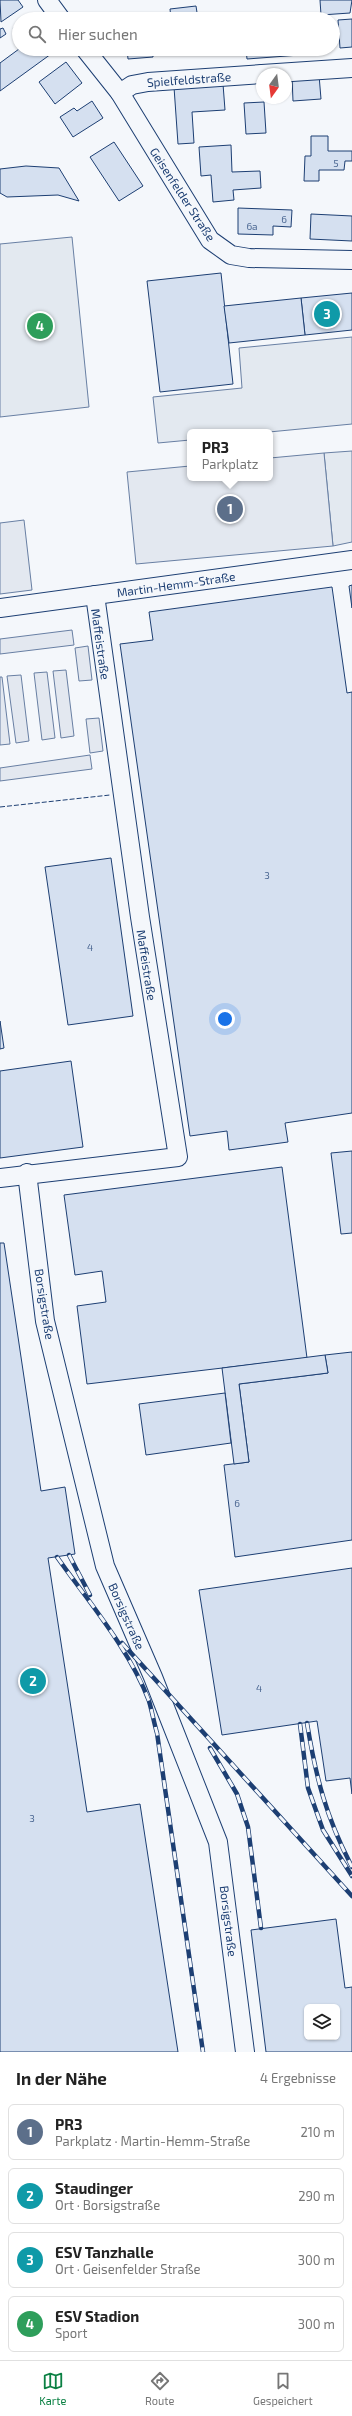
<!DOCTYPE html>
<html lang="de">
<meta charset="utf-8">
<style>
:root{--surface:#fff;--page:#f2f2f2;--text:#222;--muted:#767676;--line:#e0e0e0;--accent:#0b8043}
body{margin:0;font-family:"Exo 2",sans-serif;background:var(--page);color:var(--text)}
.controls{position:absolute;right:12px;bottom:12px;display:grid;overflow:hidden;border-radius:6px;box-shadow:0 1px 3px #0004}
.controls button{width:36px;height:36px;display:grid;place-items:center;padding:0;border:0;border-bottom:1px solid var(--line);background:var(--surface);color:var(--text);font:20px sans-serif}
.compass{position:absolute;left:256px;top:68px;width:36px;height:36px;border-radius:50%;background:var(--surface);box-shadow:0 1px 3px #0004;rotate:194deg}
.you{position:absolute;left:225px;top:1019px;width:14px;height:14px;margin:-10px;border:3px solid #fff;border-radius:50%;background:#1a73e8;box-shadow:0 0 0 6px #1a73e833}
.badge{display:grid;place-items:center;width:26px;height:26px;border-radius:50%;background:var(--accent);color:#fff;font-size:13px;font-weight:700}
.pin{position:absolute;translate:-50% -50%;border:2px solid #fff;box-shadow:0 1px 4px #0006}
.popup{position:absolute;left:187px;top:429px;width:86px;height:52px;box-sizing:border-box;display:grid;place-content:center;border-radius:6px;background:var(--surface);filter:drop-shadow(0 1px 3px #0005);font-size:13px;white-space:nowrap;color:var(--muted)}
.popup b{font-size:15px;color:var(--text)}
.popup::after{content:'';position:absolute;left:50%;top:100%;margin-left:-8px;border:8px solid transparent;border-top-color:var(--surface)}
.list{margin:0;padding:0;list-style:none}
h2{display:flex;justify-content:space-between;align-items:center;height:52px;margin:0;padding:0 16px;font-size:17px}
h2 small{font-size:13px;font-weight:400;color:var(--muted)}
.list li{display:grid;grid-template-columns:26px 1fr auto;gap:12px;align-items:center;box-sizing:border-box;height:56px;margin:0 8px 8px;padding:0 8px;border:1px solid var(--line);border-radius:6px}
.list b{display:block;font-size:15px;white-space:nowrap}
.list p{margin:0;font-size:13px;white-space:nowrap;color:var(--muted)}
.list em{font-size:13px;font-style:normal;color:var(--muted)}
.icon{flex:none;width:22px;height:22px;fill:none;stroke:currentColor;stroke-width:2;stroke-linecap:round;stroke-linejoin:round}
.map{position:relative;flex:none;width:352px;height:2052px;overflow:hidden}
.search{position:absolute;background:var(--surface);box-shadow:0 1px 3px #0004;left:12px;right:12px;top:12px;height:44px;display:flex;align-items:center;gap:10px;box-sizing:border-box;padding:0 14px;border-radius:22px;color:var(--muted);font-size:15px}
.sheet{height:308px;background:var(--surface)}
nav{display:flex;justify-content:space-around;align-items:center;box-sizing:border-box;height:56px;border-top:1px solid var(--line);background:var(--surface);font-size:11px;color:var(--muted)}
nav a{display:grid;justify-items:center;gap:2px}
nav .on{color:var(--accent)}
.map>svg:first-child{display:block}
.green{fill:#e3e9f0;stroke:#687fa3}
.parking{fill:#e3e8f0;stroke:#687fa3}
.building{fill:#d5e0f0;stroke:#1d3f73;fill-rule:evenodd}
.lines{fill:none;stroke-linecap:round;stroke-linejoin:round}
.minor-casing{stroke:#1d3f73;stroke-width:20}
.minor{stroke:#f4f7fb;stroke-width:18}
.rail-casing{stroke:#1d3f73;stroke-width:4.5}
.rail{stroke:#f4f7fb;stroke-width:3;stroke-dasharray:9;stroke-linecap:butt}
.fence{stroke:#1d3f73;stroke-width:1;stroke-dasharray:5 2;stroke-linecap:butt}
.labels{text-anchor:middle;dominant-baseline:central;stroke-width:3;stroke-linejoin:round;paint-order:stroke}
.number-label{font-size:10px;fill:#4b6792}
.street-label{font-size:12px;fill:#1d3f73;stroke:#f4f7fb}
</style>
<div class="map">
<svg width="352" height="2052" viewBox="0 0 352 2052">
<rect width="100%" height="100%" fill="#f4f7fb"/>
<g class="green">
<path d="M72,237L89,407L0,417V244Z"/>
<path d="M352,337V424L269,432H190V440L158,443L153,397L242,388L239,348Z"/>
<path d="M352,451V542L333,546L324,453Z"/>
</g>
<g class="parking">
<path d="M324,453L333,546L136,564L127,472L190,466V478H270V458Z"/>
<path d="M24,520L32,590L0,594V523Z"/>
<path d="M72,630L74,645L0,654V639Z"/>
<path d="M88,646L92,680L79,681L75,648Z"/>
<path d="M66,670L74,736L61,738L53,671Z"/>
<path d="M47,672L55,738L42,740L34,673Z"/>
<path d="M21,675L29,741L16,743L7,676Z"/>
<path d="M0,677H2L10,744L0,745Z"/>
<path d="M99,718L103,751L90,753L86,719Z"/>
<path d="M90,755L92,769L0,781V768Z"/>
</g>
<g class="building">
<path d="M0,0H18L23,7L1,22Z"/>
<path d="M320,0H352L350,13L321,15Z"/>
<path d="M196,6L198,19H171L170,9Z"/>
<path d="M352,19V47L340,48L338,20Z"/>
<path d="M19,23V35L13,28Z"/>
<path d="M3,28L6,34L0,38V29Z"/>
<path d="M19,49H48L51,54L0,91V63Z"/>
<path d="M127,49H153V57L128,59Z"/>
<path d="M187,49H216V50L187,52Z"/>
<path d="M246,49H313V54L247,59Z"/>
<path d="M66,62L82,83L55,104L39,82Z"/>
<path d="M319,75L321,99L293,101L292,77Z"/>
<path d="M223,84L225,110L192,112L194,143L178,144L174,87Z"/>
<path d="M92,101L103,118L73,137L60,117L74,108L77,111Z"/>
<path d="M264,102L266,133L246,134L244,103Z"/>
<path d="M311,136H328V151H352V161H345L344,170H319V181H304L305,156H311Z"/>
<path d="M114,142L143,186L119,201L90,157Z"/>
<path d="M231,145L232,172L260,171L261,188L233,190L234,200L213,202L211,175L201,176L199,147Z"/>
<path d="M26,166L59,168L79,201L58,195L7,197L0,193V169Z"/>
<path d="M238,208L292,210L291,227L273,226V235L238,234Z"/>
<path d="M311,214L352,216V241L310,239Z"/>
<path d="M221,273L233,384L160,392L147,281Z"/>
<path d="M352,293V330L305,335L301,298Z"/>
<path d="M301,298L305,335L229,343L224,306Z"/>
<path d="M352,585V608L349,586Z"/>
<path d="M332,587L347,693L352,692V1113L285,1123L288,1142L229,1150L227,1131L190,1136L120,644L153,640L149,612Z"/>
<path d="M111,858L133,1016L68,1025L45,867Z"/>
<path d="M0,1021L4,1048L0,1049Z"/>
<path d="M71,1061L83,1147L0,1158V1071Z"/>
<path d="M352,1151V1233L341,1234L331,1153Z"/>
<path d="M282,1167L307,1358L87,1384L77,1306L106,1302L102,1271L75,1275L64,1195Z"/>
<path d="M0,1243H4L41,1491L65,1487L75,1554L48,1558L87,1812L140,1804L178,2052H0Z"/>
<path d="M352,1352V1540L235,1557L224,1465L249,1462L239,1384L328,1373L325,1355Z"/>
<path d="M325,1355L328,1373L239,1384L249,1462L234,1464L222,1368Z"/>
<path d="M225,1393L231,1443L146,1455L139,1404Z"/>
<path d="M352,1568V1794L350,1778L326,1781L317,1721L222,1735L199,1590Z"/>
<path d="M336,1919L345,1988L352,1987V2052H266L251,1930ZM307,2007H337V2037H307Z"/>
</g>
<g class="lines">
<defs>
<g id="minor">
<path d="M47,0L61,19"/>
<path d="M85,49L120,93L210,240L231,255L249,258L352,260"/>
<path d="M262,74L352,68"/>
<path d="M120,93L132,85L148,82L262,74"/>
<path d="M0,608L352,560"/>
<path d="M27,1173L45,1321L105,1566L153,1677L218,1842L245,2052"/>
<path d="M0,1178L178,1157L140,917L95,595"/>
</g>
</defs>
<use href="#minor" class="minor-casing"/>
<use href="#minor" class="minor"/>
<defs>
<g id="rail">
<path d="M69,1555L90,1595"/>
<path d="M57,1557C88,1601 130,1650 149,1701C152,1711 154,1723 157,1733L203,2052"/>
<path d="M122,1643L352,1896"/>
<path d="M307,1723C316,1778 326,1817 352,1867"/>
<path d="M300,1724L308,1788L323,1830L352,1876"/>
<path d="M210,1748L237,1794L248,1827L261,1928"/>
</g>
</defs>
<use href="#rail" class="rail-casing"/>
<use href="#rail" class="rail"/>
<path class="fence" d="M0,807L110,795"/>
</g>
<g class="labels">
<g class="number-label">
<text x="336" y="163">5</text>
<text x="284" y="219">6</text>
<text x="252" y="226">6a</text>
<text x="267" y="875">3</text>
<text x="90" y="947">4</text>
<text x="237" y="1503">6</text>
<text x="259" y="1688">4</text>
<text x="32" y="1818">3</text>
</g>
<g class="street-label">
<text transform="translate(189 79) rotate(-4)">Spielfeldstraße</text>
<text transform="translate(183 194) rotate(57)">Geisenfelder Straße</text>
<text transform="translate(176 584) rotate(-8)">Martin-Hemm-Straße</text>
<text transform="translate(101 644) rotate(82)">Maffeistraße</text>
<text transform="translate(147 965) rotate(81)">Maffeistraße</text>
<text transform="translate(45 1304) rotate(81)">Borsigstraße</text>
<text transform="translate(127 1616) rotate(66)">Borsigstraße</text>
<text transform="translate(229 1921) rotate(83)">Borsigstraße</text>
</g>
</g>
</svg>
<div class="controls">
<button><svg class="icon" aria-label="layers" viewBox="0 0 24 24"><path d="M12 4l9 5-9 5-9-5zM3 14l9 5 9-5"/></svg></button>
</div>
<svg class="compass" viewBox="-18 -18 36 36"><path d="M0-13l5 13h-10z" fill="#e53935"/><path d="M0 13l5-13h-10z" fill="#767676"/></svg>
<div class="you"></div>
<div class="pin badge" style="left:230px;top:509px;background:#5c6f8a">1</div>
<div class="popup"><b>PR3</b>Parkplatz</div>
<div class="pin badge" style="left:33px;top:1681px;background:#0f9aa8">2</div>
<div class="pin badge" style="left:327px;top:314px;background:#0f9aa8">3</div>
<div class="pin badge" style="left:40px;top:326px;background:#2e9e5b">4</div>
<div class="search"><svg class="icon" aria-label="search" viewBox="0 0 24 24"><circle cx="10" cy="10" r="6"/><path d="M15 15l6 6"/></svg>Hier suchen</div>
</div>
<section class="sheet">
<h2>In der Nähe<small>4 Ergebnisse</small></h2>
<ul class="list">
<li><span class="badge" style="background:#5c6f8a">1</span><div><b>PR3</b><p>Parkplatz · Martin-Hemm-Straße</p></div><em>210 m</em></li>
<li><span class="badge" style="background:#0f9aa8">2</span><div><b>Staudinger</b><p>Ort · Borsigstraße</p></div><em>290 m</em></li>
<li><span class="badge" style="background:#0f9aa8">3</span><div><b>ESV Tanzhalle</b><p>Ort · Geisenfelder Straße</p></div><em>300 m</em></li>
<li><span class="badge" style="background:#2e9e5b">4</span><div><b>ESV Stadion</b><p>Sport</p></div><em>300 m</em></li>
</ul>
</section>
<nav>
<a class="on"><svg class="icon" aria-label="map" viewBox="0 0 24 24"><path d="M3 6l6-2 6 2 6-2v14l-6 2-6-2-6 2zM9 4v14M15 6v14"/></svg>Karte</a>
<a><svg class="icon" aria-label="directions" viewBox="0 0 24 24"><path d="M12 3l9 9-9 9-9-9zM9 14v-3h6M13 9l2 2-2 2"/></svg>Route</a>
<a><svg class="icon" aria-label="saved" viewBox="0 0 24 24"><path d="M7 4h10v16l-5-4-5 4z"/></svg>Gespeichert</a>
</nav>
